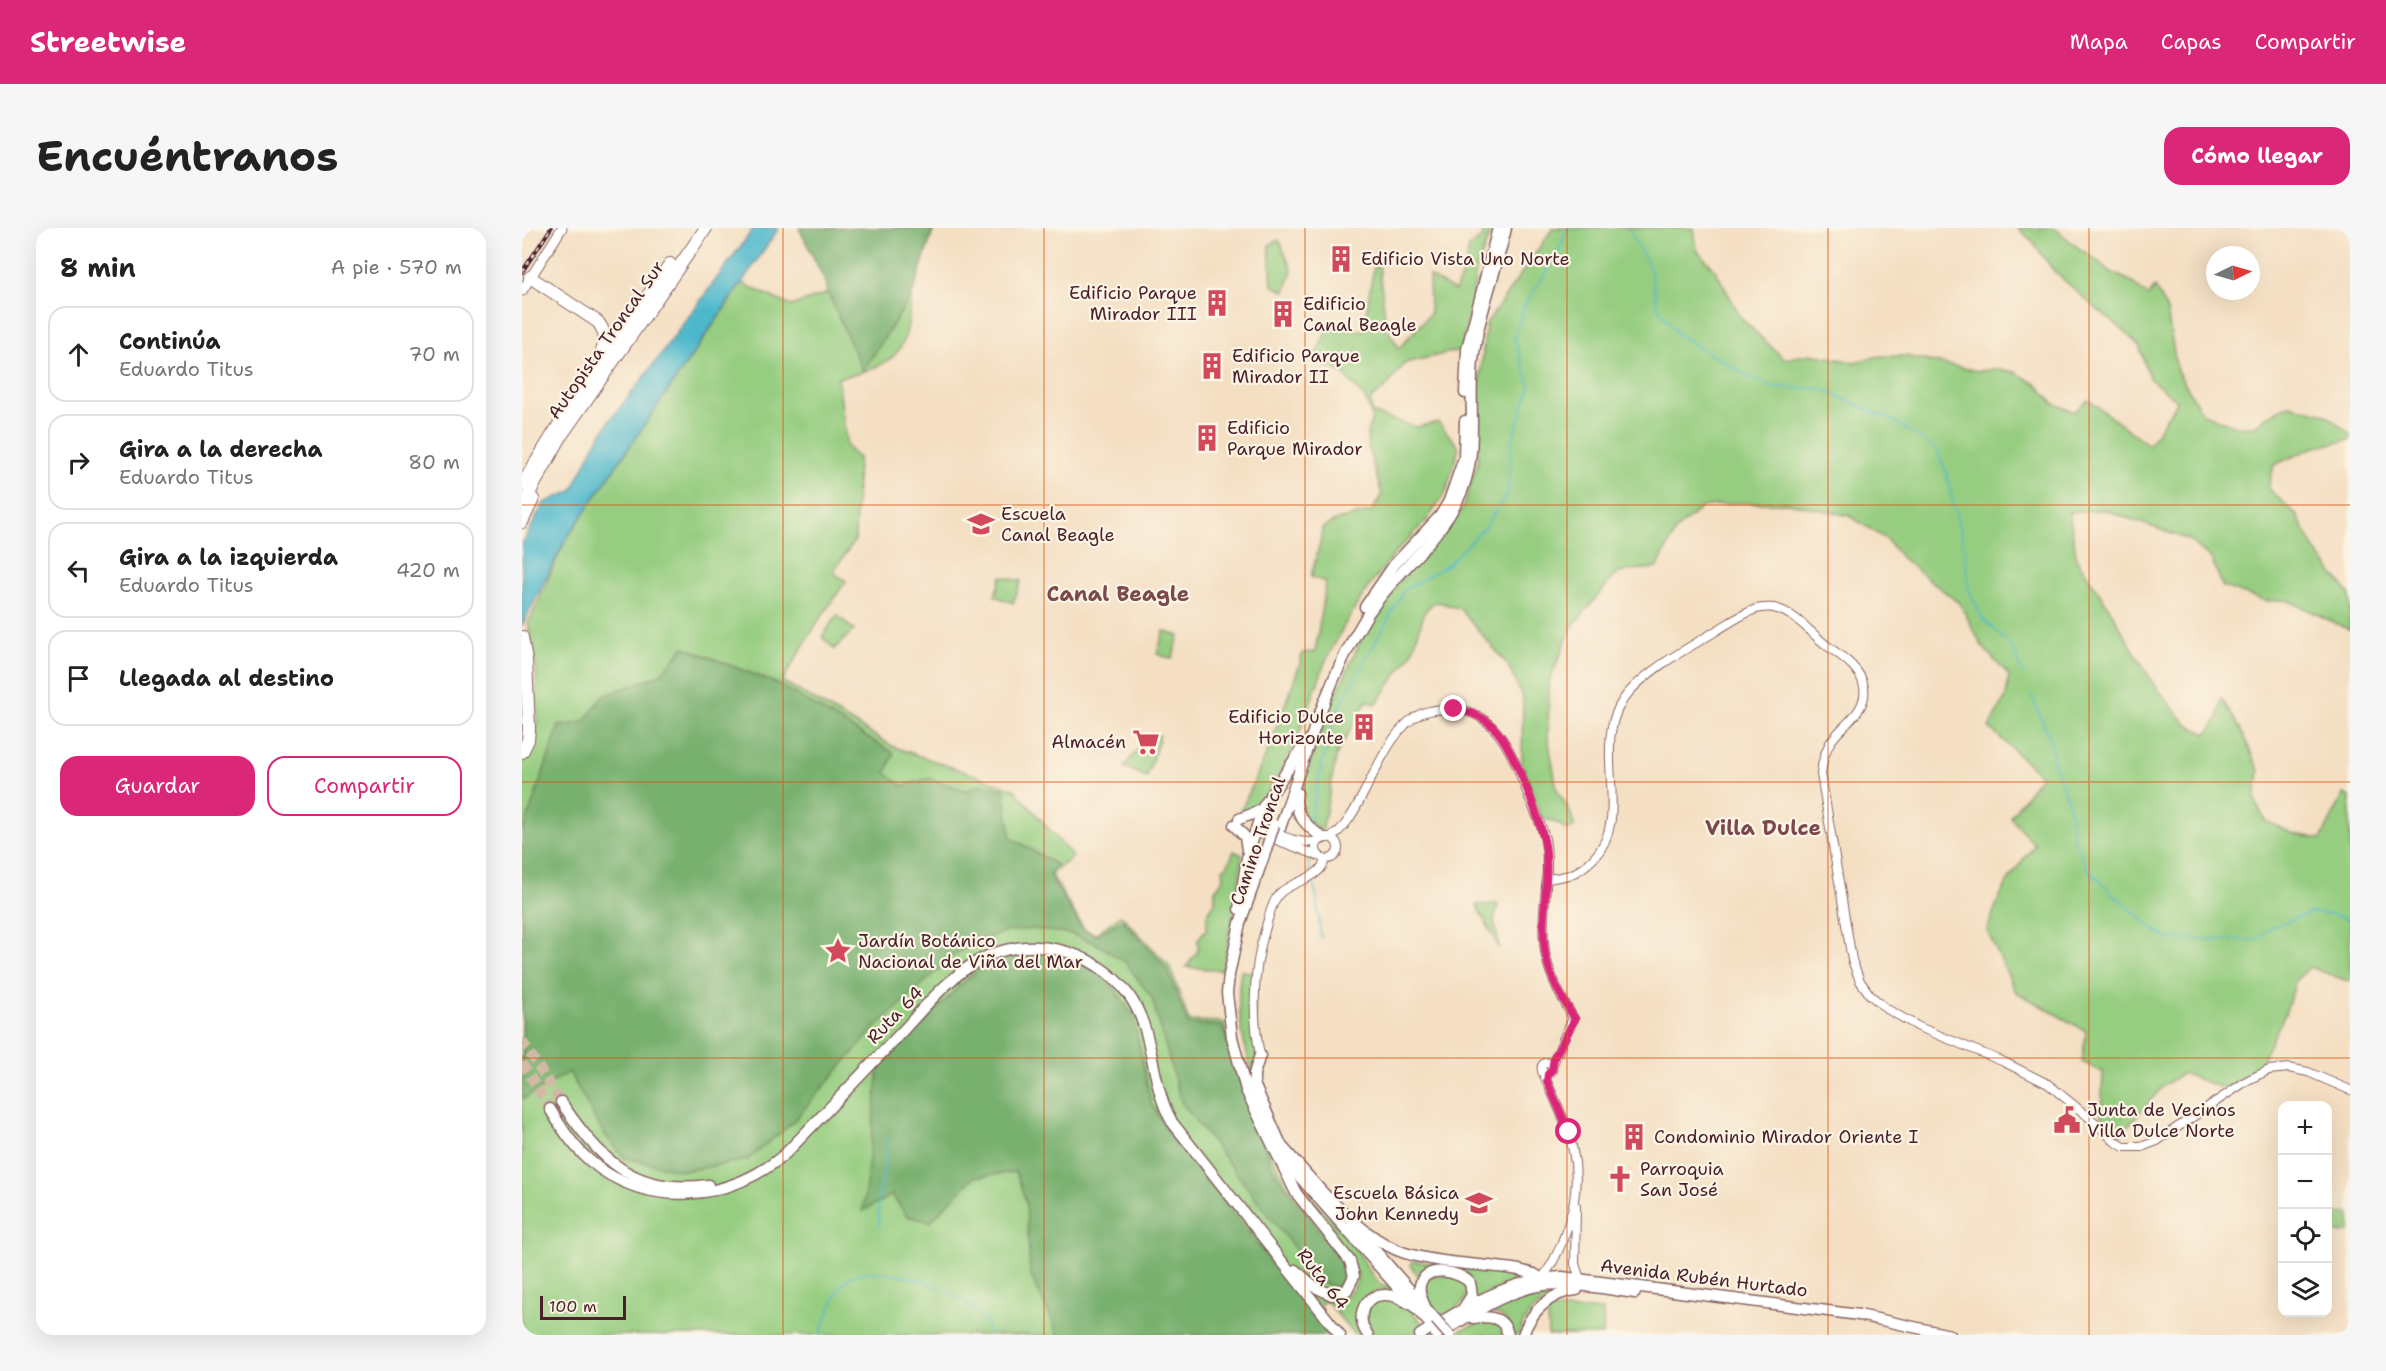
<!DOCTYPE html>
<html lang="es">
<meta charset="utf-8">
<style>
:root{--surface:#fff;--page:#f6f6f6;--text:#222;--muted:#767676;--line:#e0e0e0;--accent:#db2777}
body{margin:0;font-family:"Shantell Sans",sans-serif;background:var(--page);color:var(--text)}
.controls{position:absolute;right:18px;bottom:18px;display:grid;overflow:hidden;border-radius:12px;box-shadow:0 6px 24px #0002}
.controls button{width:54px;height:54px;display:grid;place-items:center;padding:0;border:0;border-bottom:2px solid var(--line);background:var(--surface);color:var(--text);font:30px sans-serif}
.compass{position:absolute;left:1684px;top:18px;width:54px;height:54px;border-radius:50%;background:var(--surface);box-shadow:0 6px 24px #0002;rotate:85deg}
.scale{position:absolute;left:18px;bottom:15px;width:86px;box-sizing:border-box;padding-left:6px;border:3px solid #4a1f2b;border-top:0;font-size:16px;line-height:21px;white-space:nowrap;color:#4a1f2b;-webkit-text-stroke:4px #fcf5e5;paint-order:stroke}
.stop{position:absolute;width:18px;height:18px;margin:-14px;border:4px solid #db2777;border-radius:50%;background:#fff}
.stop.end{background:#db2777;border-color:#fff;box-shadow:0 2px 6px #0008}
.list{margin:0;padding:0;list-style:none}
h2{display:flex;justify-content:space-between;align-items:center;height:78px;margin:0;padding:0 24px;font-size:26px}
h2 small{font-size:20px;font-weight:400;color:var(--muted)}
.list li{display:grid;grid-template-columns:39px 1fr auto;gap:18px;align-items:center;box-sizing:border-box;height:96px;margin:0 12px 12px;padding:0 12px;border:2px solid var(--line);border-radius:18px}
.list b{display:block;font-size:22px;white-space:nowrap}
.list p{margin:0;font-size:20px;white-space:nowrap;color:var(--muted)}
.list em{font-size:20px;font-style:normal;color:var(--muted)}
.actions{display:flex;gap:12px;padding:18px 24px}
.actions a{flex:1;padding:14px 0;border:2px solid var(--accent);border-radius:18px;text-align:center;font-size:21px;color:var(--accent)}
.actions .main{background:var(--accent);color:#fff}
.icon{flex:none;width:33px;height:33px;fill:none;stroke:currentColor;stroke-width:2;stroke-linecap:round;stroke-linejoin:round}
.map{position:relative;flex:none;width:1828px;height:1107px;overflow:hidden;border-radius:18px}
header{display:flex;align-items:center;gap:36px;box-sizing:border-box;height:84px;padding:0 30px;background:var(--accent);color:#fff}
header strong{font-size:28px}
nav{display:flex;gap:33px;margin-inline-start:auto;font-size:21px}
.intro{display:flex;align-items:center;justify-content:space-between;box-sizing:border-box;height:144px;padding:0 36px}
h1{margin:0;font-size:42px}
.button{padding:15px 27px;border-radius:18px;background:var(--accent);color:#fff;font-size:21px;font-weight:700}
main{display:flex;gap:36px;padding:0 36px}
aside{flex:1;background:var(--surface);border-radius:18px;box-shadow:0 6px 24px #0002}
.map>svg:first-child{display:block}
.green{fill:#96cd80;stroke:#707656;stroke-width:1.5}
.forest{fill:#78b06e;stroke:#61684c;stroke-width:1.5}
.water{fill:#4eb8cc;stroke:#4c6c7c;stroke-width:1.5}
.lines{fill:none;stroke-linecap:round;stroke-linejoin:round}
.stream{stroke:#4eb8cc;stroke-width:1.5}
.trunk-tunnel{stroke:#d2b9a5;stroke-width:10;stroke-dasharray:10 5;stroke-linecap:butt}
.tertiary-casing{stroke:#866260;stroke-width:10}
.secondary-casing{stroke:#866260;stroke-width:11}
.primary-casing{stroke:#866260;stroke-width:13}
.trunk-casing{stroke:#866260;stroke-width:13}
.motorway-casing{stroke:#866260;stroke-width:14}
.tertiary{stroke:#fff;stroke-width:8}
.secondary{stroke:#fff;stroke-width:9}
.primary{stroke:#fff;stroke-width:10}
.trunk{stroke:#fff;stroke-width:10}
.motorway{stroke:#fff;stroke-width:12}
.rail-casing{stroke:#4a1f2b;stroke-width:4}
.rail{stroke:#fcf5e5;stroke-width:1.5;stroke-dasharray:4.5;stroke-linecap:butt}
.primary-bridge-casing{stroke:#866260;stroke-width:13;stroke-linecap:butt}
.primary-bridge{stroke:#fff;stroke-width:10}
.route{stroke:#db2777;stroke-width:8}
.grid{fill:none;stroke:#d8530f;stroke-width:1.5;stroke-opacity:0.55}
.labels{text-anchor:middle;dominant-baseline:central;stroke-width:4.5;stroke-linejoin:round;paint-order:stroke}
.poi-label{font-size:18px;fill:#4a1f2b;stroke:#fcf5e5;text-anchor:start}
.street-label{font-size:18px;fill:#4a1f2b;stroke:#fcf5e5}
.quarter-label{font-size:21px;font-weight:bold;fill:#7a484d;stroke:#fcf5e5}
</style>
<header>
<strong>Streetwise</strong>
<nav><a>Mapa</a><a>Capas</a><a>Compartir</a></nav>
</header>
<div class="intro"><h1>Encuéntranos</h1><a class="button">Cómo llegar</a></div>
<main>
<aside>
<h2>8 min<small>A pie · 570 m</small></h2>
<ul class="list">
<li><svg class="icon" aria-label="ahead" viewBox="0 0 24 24"><path d="M12 20V5M6 11l6-6 6 6"/></svg><div><b>Continúa</b><p>Eduardo Titus</p></div><em>70 m</em></li>
<li><svg class="icon" aria-label="right" viewBox="0 0 24 24"><path d="M7 20v-9h11M14 6l5 5-5 5"/></svg><div><b>Gira a la derecha</b><p>Eduardo Titus</p></div><em>80 m</em></li>
<li><svg class="icon" aria-label="left" viewBox="0 0 24 24"><path d="M17 20v-9H6M10 6l-5 5 5 5"/></svg><div><b>Gira a la izquierda</b><p>Eduardo Titus</p></div><em>420 m</em></li>
<li><svg class="icon" aria-label="arrive" viewBox="0 0 24 24"><path d="M6 21V4h12l-3 4 3 4H6"/></svg><div><b>Llegada al destino</b></div></li>
</ul>
<div class="actions"><a class="main">Guardar</a><a>Compartir</a></div>
</aside>
<div class="map">
<svg width="1828" height="1107" viewBox="0 0 1828 1107">
<rect width="100%" height="100%" fill="#fcf5e5"/>
<filter id="ink" filterUnits="userSpaceOnUse"><feTurbulence type="fractalNoise" baseFrequency=".0167" numOctaves="2"/><feDisplacementMap in="SourceGraphic" scale="12" xChannelSelector="R" yChannelSelector="G"/><feConvolveMatrix kernelMatrix="1 2 1 2 8 2 1 2 1" color-interpolation-filters="sRGB"/></filter>
<filter id="wash" filterUnits="userSpaceOnUse"><feTurbulence type="fractalNoise" baseFrequency=".008" numOctaves="4" result="noise"/><feDisplacementMap in="SourceGraphic" scale="24" xChannelSelector="R" yChannelSelector="G"/><feGaussianBlur stdDeviation="1.35" result="paint"/><feColorMatrix in="noise" values="0 0 0 0 0 0 0 0 0 0 0 0 0 0 0 0 0 1.4 0 .05"/><feComposite in="paint" operator="in"/></filter>
<g filter="url(#wash)">
<rect width="100%" height="100%" fill="#f4dfc3"/>
<g class="green">
<path d="M961,0H970L954,43L950,74L939,122L883,135L865,158L849,171L850,185L894,199L916,194L937,219L924,264L905,292L874,324L842,365L823,396L804,432L776,509L758,545L734,582L717,587L747,520L778,436L780,425L793,424L804,354L789,349L799,311L800,300L815,292L850,283L860,266L846,220L845,205L850,190L844,172L820,144L791,132L807,98L841,103L855,20L864,99L877,120L908,86L907,48L933,63L944,37L947,19L961,9Z"/>
<path d="M1031,0H1172L1175,22L1193,42L1220,91L1262,131L1289,126L1332,134L1358,128H1382L1456,143L1475,141L1493,144L1515,156L1531,175L1552,184L1566,172L1627,217L1655,173L1627,150L1618,119L1601,102L1573,80L1531,42L1510,13L1496,0H1532L1558,21L1572,30L1589,44L1608,53L1626,68L1633,59L1645,83L1655,143L1681,186L1714,198H1733L1748,186L1768,177L1803,186L1828,206V212L1790,220L1752,237L1746,260L1774,286L1793,322L1828,367V402L1765,372L1744,373L1701,359L1689,330L1667,312L1583,282L1547,284L1555,332L1587,380L1630,454L1665,497L1685,506L1696,491L1699,470L1718,500L1737,543L1733,572L1743,593L1772,606L1799,611L1822,566L1828,569V754L1788,739L1774,752L1763,786L1736,839L1702,861L1661,845L1642,857L1597,908L1579,890L1581,844L1560,834L1564,803L1494,764L1465,703C1477,664 1487,648 1513,617L1488,589L1519,548L1467,499L1484,469L1487,448L1460,418L1438,376L1380,330L1364,311L1328,288L1266,275H1212L1180,279L1154,302L1135,340L1109,342L1094,346L1050,399L1027,454L1026,509L1035,562L1049,586L1052,598L1050,601L1044,602L1037,596L1019,589L1000,536L1001,470L986,437L938,381L917,374L911,375L903,383L890,425L854,476L845,473L815,525L800,604L783,590L776,569L806,484L844,401L877,353L916,312L940,281L956,234L957,161L964,96Z"/>
<path d="M757,12L770,42L763,64L750,57L747,17Z"/>
<path d="M220,55L269,78L306,65L341,143L390,67C387,85 387,109 376,123C365,139 334,146 316,150L325,219L336,230L333,312L311,344L324,353L295,395L260,453L372,519L492,561L551,629L529,646L562,701L573,706L599,687L648,739L667,793L702,794C723,895 772,969 825,1055L807,1071C822,1071 834,1064 836,1047L772,951L832,1017L850,1047L860,1058L866,1057L873,1064C847,1055 823,1083 840,1107L831,1105L804,1072L790,1084L810,1107H0V532L10,519L15,498L14,436L6,396L43,313Z"/>
<path d="M479,348L499,353L491,375L473,368Z"/>
<path d="M315,387L332,402L312,421L300,409Z"/>
<path d="M642,403L657,408L650,431L635,426Z"/>
<path d="M629,505L638,508L625,549L602,539Z"/>
<path d="M712,623L720,627L715,673L711,687L701,740L698,742L664,739L676,723V711L685,700V686L693,675V662L702,650L701,641L706,637Z"/>
<path d="M976,676L972,694L978,721L954,677Z"/>
<path d="M719,743L731,744L735,826L730,844C720,810 713,778 719,743Z"/>
<path d="M1828,985V1004L1809,1005L1808,987Z"/>
<path d="M891,1033L1002,1048L952,1073L945,1046C930,1037 909,1037 896,1049L889,1037Z"/>
<path d="M928,1047L948,1059L941,1075L920,1089L902,1067L903,1052L911,1048Z"/>
<path d="M1047,1060C1025,1072 1003,1081 997,1107H990C989,1092 979,1087 966,1084C997,1068 1012,1062 1047,1060Z"/>
<path d="M864,1069L885,1077L904,1100L886,1107H850L846,1102L844,1082L850,1074Z"/>
<rect x="1026" y="1082" width="55" height="25"/>
<path d="M964,1092L979,1096L983,1107H937L934,1104Z"/>
</g>
<g class="forest">
<path d="M277,0H412L390,67L341,143L306,65L302,51Z"/>
<path d="M162,419L256,456L372,525L364,545L381,558L407,550L445,563L458,556L482,561L489,610L535,637L527,647L561,702L573,707L601,692L645,741L666,796L700,798L751,942L830,1042L825,1055C813,1060 808,1059 797,1052L659,874L630,770L603,734L573,715L549,706L511,701L481,704L448,717L432,727L352,801L269,896L225,932L162,943L103,930L80,903L47,844L2,871L0,866V606L37,498L62,494L81,468L139,446Z"/>
<path d="M505,725H526L548,731L571,742L589,756L611,787L629,875L645,902L808,1107H537L508,1046L504,974L494,944L452,949L408,994L385,988L370,967L341,983L357,841L438,757L460,739L480,730Z"/>
</g>
<path class="water" d="M232,0H257L43,313L0,398V316L22,275L50,263L71,219L88,192L123,148Z"/>
<g class="lines">
<g class="stream">
<path d="M1106,0L1127,37L1136,79L1155,106L1227,149L1252,159L1299,161L1374,194L1415,222L1424,245L1443,324L1447,362L1460,390L1489,418L1501,446"/>
<path d="M1509,466L1529,514L1532,535L1546,574L1551,609L1565,640L1589,664L1631,701L1647,711L1733,712L1750,699L1787,685L1808,686L1828,692"/>
<path d="M788,592L802,527L814,485L882,362L925,337L963,299L986,264L990,213L1008,159L992,110L1003,76L1034,29L1046,0"/>
<path d="M786,630L787,644"/>
<path d="M791,654L794,665L799,710"/>
<path d="M357,1000L356,974L367,910"/>
<path d="M298,1107C304,1093 315,1057 327,1050C359,1029 463,1067 468,1107"/>
</g>
</g>
</g>
<g filter="url(#ink)">
<g class="lines">
<g class="trunk-tunnel">
<path d="M0,813L39,874"/>
<path d="M0,835L28,881"/>
</g>
<defs>
<g id="tertiary">
<path d="M735,597C755,605 775,618 797,613"/>
<path d="M733,604L797,628"/>
<circle cx="805" cy="620" r="11"/>
<path d="M806,610C841,597 855,505 900,485C909,482 918,481 927,481C976,480 992,531 1007,569C1012,582 1020,597 1023,611C1030,650 1016,690 1024,729C1029,752 1041,772 1052,791L1048,796L1030,838"/>
<path d="M1024,651C1031,650 1040,649 1047,647C1057,644 1065,637 1072,630C1114,584 1062,511 1109,462C1133,437 1165,421 1194,403C1207,395 1220,386 1234,381C1240,380 1247,379 1252,380C1272,384 1289,405 1304,417C1319,428 1339,440 1342,459C1346,484 1319,497 1308,515C1302,525 1300,535 1299,546L1330,732L1338,753L1348,767L1365,781L1397,799L1482,834L1526,856L1575,896L1592,913L1602,919H1619L1635,913L1726,852L1747,842L1767,840L1786,844L1828,862"/>
<path d="M738,827C729,782 731,739 745,695C748,685 750,674 757,666C770,652 799,652 803,631"/>
<circle cx="1025" cy="840" r="5.5"/>
<path d="M1054,978L1053,1036L1058,1051"/>
<path d="M1020,1050C1033,1034 1040,1016 1046,997C1066,936 1045,898 1020,843"/>
</g>
<path id="secondary" d="M0,63L40,0"/>
<g id="primary">
<path d="M943,165L945,121L976,0"/>
<path d="M843,379L872,337L918,288L927,273L942,230L943,193"/>
<path d="M775,565C770,586 786,599 801,610"/>
<path d="M717,591L733,585L741,580"/>
<path d="M712,597L723,609L725,622"/>
<path d="M758,600C783,529 804,453 844,389C872,344 920,312 940,263C957,221 946,177 951,133C956,88 974,44 984,0"/>
<path d="M744,622L718,695L707,747L705,765L710,809L724,862L752,920L908,1096"/>
<path d="M717,681L725,630L741,579L778,523"/>
<path d="M738,827L732,846V856L760,919"/>
<path d="M757,915L810,975"/>
<path d="M831,997L914,1092"/>
</g>
<g id="trunk">
<path d="M39,874C78,931 111,967 186,957"/>
<path d="M28,881C39,899 50,917 67,932C124,982 209,974 264,925C301,887 337,849 374,810C399,784 424,751 456,733C506,704 572,721 606,766C634,804 627,854 650,894L818,1107"/>
<path d="M752,920L774,965L828,1033L832,1048L825,1062L810,1067L793,1059L773,1042"/>
<path d="M804,968C827,989 852,1015 883,1025C919,1036 960,1036 997,1042L1012,1046L1018,1050"/>
<path d="M904,1081C901,1073 896,1065 898,1057C903,1036 938,1043 948,1055L950,1067L941,1081"/>
<path d="M951,1090C967,1088 982,1088 986,1107"/>
<path d="M846,1107C834,1092 839,1068 861,1067C873,1066 883,1073 893,1079"/>
<path d="M898,1107C939,1081 990,1050 1040,1049L1337,1087L1428,1107"/>
<path d="M914,1107C947,1089 983,1062 1022,1057C1051,1054 1083,1061 1113,1065"/>
<path d="M1001,1107C1009,1083 1029,1064 1055,1062"/>
</g>
<g id="motorway">
<path d="M8,49L76,94C85,106 84,115 78,128"/>
<path d="M0,257L43,187L148,36"/>
<path d="M0,278L41,205L184,0"/>
<path d="M0,294L11,271"/>
<path d="M0,409L4,432L7,501L6,512L0,524"/>
</g>
</defs>
<use href="#tertiary" class="tertiary-casing"/>
<use href="#secondary" class="secondary-casing"/>
<use href="#primary" class="primary-casing"/>
<use href="#trunk" class="trunk-casing"/>
<use href="#motorway" class="motorway-casing"/>
<use href="#tertiary" class="tertiary"/>
<use href="#secondary" class="secondary"/>
<use href="#primary" class="primary"/>
<use href="#trunk" class="trunk"/>
<use href="#motorway" class="motorway"/>
<defs>
<path id="rail" d="M0,44L29,0"/>
</defs>
<use href="#rail" class="rail-casing"/>
<use href="#rail" class="rail"/>
<defs>
<g id="primary-bridge">
<path d="M744,622L752,597"/>
<path d="M914,1092L927,1107"/>
</g>
</defs>
<use href="#primary-bridge" class="primary-bridge-casing"/>
<use href="#primary-bridge" class="primary-bridge"/>
</g>
</g>
<g class="lines" filter="url(#ink)">
<path class="route" d="M932,481C947,483 961,488 972,500C991,519 1022,598 1024,625C1027,660 1017,694 1024,729C1029,752 1041,772 1053,791L1032,830L1030,842L1026,846L1025,853L1047,904"/>
</g>
<path class="grid" d="M261,0V1107M522,0V1107M783,0V1107M1045,0V1107M1306,0V1107M1567,0V1107M0,277H1828M0,554H1828M0,830H1828"/>
<defs>
<symbol id="building-bare" viewBox="-9 -9 18 18"><path d="M-4-6H4V6H1V3H-1V6H-4ZM-2.5-4.3h1.7v1.8h-1.7ZM.8-4.3h1.7v1.8H.8ZM-2.5-1h1.7V.8h-1.7ZM.8-1h1.7V.8H.8Z" fill="#d1495b" stroke="#fcf5e5" stroke-width="2.5" paint-order="stroke"/></symbol>
<symbol id="school-bare" viewBox="-9 -9 18 18"><path d="M0-5L7-2L0 1L-7-2ZM-4 1L0 2.5L4 1V4Q0 6-4 4Z" fill="#d1495b" stroke="#fcf5e5" stroke-width="2.5" paint-order="stroke"/></symbol>
<symbol id="supermarket-bare" viewBox="-9 -9 18 18"><path d="M-6-5.5h2.5l.6 2H6L4.5 2H-2.5L-4.4-4H-6ZM-1.5 3.2a1.3 1.3 0 1 0 .1 0ZM3 3.2a1.3 1.3 0 1 0 .1 0Z" fill="#d1495b" stroke="#fcf5e5" stroke-width="2.5" paint-order="stroke"/></symbol>
<symbol id="sight-bare" viewBox="-9 -9 18 18"><path d="M0-6L1.8-2.2L6-1.7L2.9 1.2L3.7 5.4L0 3.3L-3.7 5.4L-2.9 1.2L-6-1.7L-1.8-2.2Z" fill="#d1495b" stroke="#fcf5e5" stroke-width="2.5" paint-order="stroke"/></symbol>
<symbol id="civic-bare" viewBox="-9 -9 18 18"><path d="M-.6-6.5H3V-4.5H.6V-3L4-1V1h2V6H-6V1h2V-1L-.6-3ZM-1.2 2.5V6h2.4V2.5Z" fill="#d1495b" stroke="#fcf5e5" stroke-width="2.5" paint-order="stroke"/></symbol>
<symbol id="church-bare" viewBox="-9 -9 18 18"><path d="M-1.2-6h2.4v3.5h3.3v2.4h-3.3V6h-2.4V-.1h-3.3v-2.4h3.3Z" fill="#d1495b" stroke="#fcf5e5" stroke-width="2.5" paint-order="stroke"/></symbol>
</defs>
<g fill-rule="evenodd">
<use href="#building-bare" x="800" y="12" width="38" height="38"/>
<use href="#building-bare" x="676" y="56" width="38" height="38"/>
<use href="#building-bare" x="742" y="67" width="38" height="38"/>
<use href="#building-bare" x="671" y="119" width="38" height="38"/>
<use href="#building-bare" x="666" y="191" width="38" height="38"/>
<use href="#school-bare" x="440" y="277" width="38" height="38"/>
<use href="#building-bare" x="823" y="480" width="38" height="38"/>
<use href="#supermarket-bare" x="605" y="495" width="38" height="38"/>
<use href="#sight-bare" x="297" y="704" width="38" height="38"/>
<use href="#civic-bare" x="1526" y="873" width="38" height="38"/>
<use href="#building-bare" x="1093" y="890" width="38" height="38"/>
<use href="#church-bare" x="1079" y="932" width="38" height="38"/>
<use href="#school-bare" x="938" y="956" width="38" height="38"/>
</g>
<g class="labels">
<g class="poi-label">
<text x="839" y="31">Edificio Vista Uno Norte</text>
<text x="675" y="65" text-anchor="end">Edificio Parque<tspan x="675" dy="21">Mirador III</tspan></text>
<text x="781" y="76">Edificio<tspan x="781" dy="21">Canal Beagle</tspan></text>
<text x="710" y="128">Edificio Parque<tspan x="710" dy="21">Mirador II</tspan></text>
<text x="705" y="200">Edificio<tspan x="705" dy="21">Parque Mirador</tspan></text>
<text x="479" y="286">Escuela<tspan x="479" dy="21">Canal Beagle</tspan></text>
<text x="822" y="489" text-anchor="end">Edificio Dulce<tspan x="822" dy="21">Horizonte</tspan></text>
<text x="604" y="514" text-anchor="end">Almacén</text>
<text x="336" y="713">Jardín Botánico<tspan x="336" dy="21">Nacional de Viña del Mar</tspan></text>
<text x="1565" y="882">Junta de Vecinos<tspan x="1565" dy="21">Villa Dulce Norte</tspan></text>
<text x="1132" y="909">Condominio Mirador Oriente I</text>
<text x="1118" y="941">Parroquia<tspan x="1118" dy="21">San José</tspan></text>
<text x="937" y="965" text-anchor="end">Escuela Básica<tspan x="937" dy="21">John Kennedy</tspan></text>
</g>
<g class="street-label">
<text transform="translate(84 112) rotate(-55)">Autopista Troncal Sur</text>
<text transform="translate(736 613) rotate(-71)">Camino Troncal</text>
<text transform="translate(373 787) rotate(-46)">Ruta 64</text>
<text transform="translate(1182 1050) rotate(7)">Avenida Rubén Hurtado</text>
<text transform="translate(801 1051) rotate(52)">Ruta 64</text>
</g>
<g class="quarter-label">
<text x="596" y="366">Canal Beagle</text>
<text x="1241" y="600">Villa Dulce</text>
</g>
</g>
</svg>
<div class="controls">
<button>+</button>
<button>−</button>
<button><svg class="icon" aria-label="locate" viewBox="0 0 24 24"><circle cx="12" cy="12" r="6"/><path d="M12 2v4M12 18v4M2 12h4M18 12h4"/></svg></button>
<button><svg class="icon" aria-label="layers" viewBox="0 0 24 24"><path d="M12 4l9 5-9 5-9-5zM3 14l9 5 9-5"/></svg></button>
</div>
<svg class="compass" viewBox="-18 -18 36 36"><path d="M0-13l5 13h-10z" fill="#e53935"/><path d="M0 13l5-13h-10z" fill="#767676"/></svg>
<div class="scale">100 m</div>
<div class="stop" style="left:1047px;top:904px"></div>
<div class="stop end" style="left:932px;top:481px"></div>
</div>
</main>
